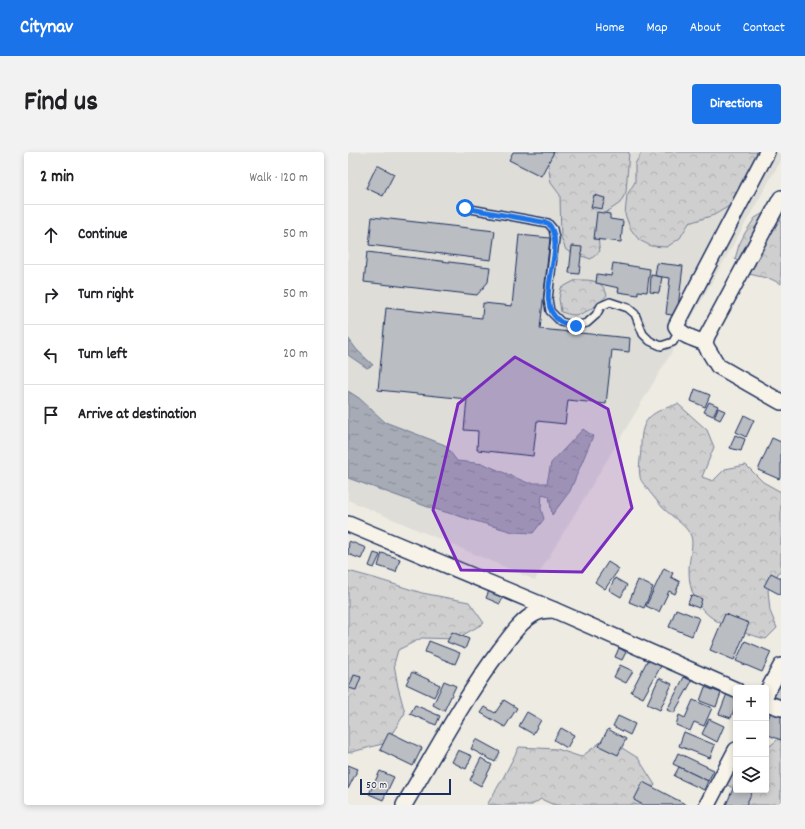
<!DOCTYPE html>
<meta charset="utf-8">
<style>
:root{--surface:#fff;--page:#f2f2f2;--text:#202124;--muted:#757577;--line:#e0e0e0;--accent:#1a73e8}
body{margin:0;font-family:Dekko,sans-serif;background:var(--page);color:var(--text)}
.controls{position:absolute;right:12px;bottom:12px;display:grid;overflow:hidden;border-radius:4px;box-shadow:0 2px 6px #0003}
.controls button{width:36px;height:36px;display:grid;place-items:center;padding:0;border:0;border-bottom:1px solid var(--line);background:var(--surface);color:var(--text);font:20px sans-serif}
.scale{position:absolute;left:12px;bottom:10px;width:91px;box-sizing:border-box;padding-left:4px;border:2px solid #1b2f5e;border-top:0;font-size:11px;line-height:14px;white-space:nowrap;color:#1b2f5e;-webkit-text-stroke:3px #f7f3e8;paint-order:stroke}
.stop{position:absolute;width:12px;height:12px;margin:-9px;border:3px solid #1a73e8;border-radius:50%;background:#fff}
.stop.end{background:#1a73e8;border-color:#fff;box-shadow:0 1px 4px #0008}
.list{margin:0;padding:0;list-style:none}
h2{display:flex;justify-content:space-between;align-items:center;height:52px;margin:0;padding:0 16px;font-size:17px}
h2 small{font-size:13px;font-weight:400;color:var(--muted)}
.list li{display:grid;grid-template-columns:26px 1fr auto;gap:12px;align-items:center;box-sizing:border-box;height:60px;padding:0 16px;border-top:1px solid var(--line)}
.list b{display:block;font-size:15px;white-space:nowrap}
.list em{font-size:13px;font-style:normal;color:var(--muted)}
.icon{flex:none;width:22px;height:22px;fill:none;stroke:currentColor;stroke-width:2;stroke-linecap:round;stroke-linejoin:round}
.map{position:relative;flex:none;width:433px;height:653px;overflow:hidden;border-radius:4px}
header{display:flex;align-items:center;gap:24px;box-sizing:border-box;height:56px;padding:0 20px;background:var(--accent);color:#fff}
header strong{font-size:19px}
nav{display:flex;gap:22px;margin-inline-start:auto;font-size:14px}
.intro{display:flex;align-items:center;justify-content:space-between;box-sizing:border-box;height:96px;padding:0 24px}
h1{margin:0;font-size:28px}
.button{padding:10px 18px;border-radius:4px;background:var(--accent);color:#fff;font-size:14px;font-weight:700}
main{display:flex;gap:24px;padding:0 24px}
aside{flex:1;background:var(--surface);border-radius:4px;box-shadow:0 2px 6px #0003}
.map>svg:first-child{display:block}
.built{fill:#deddd8}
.forest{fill:url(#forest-crowns);stroke:#757f96}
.water{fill:url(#water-ripples);stroke:#6e7992}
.building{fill:#babdc2;stroke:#1b2f5e}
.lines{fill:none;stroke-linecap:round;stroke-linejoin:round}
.service-casing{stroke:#1b2f5e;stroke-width:10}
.minor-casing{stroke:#1b2f5e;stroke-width:18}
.service{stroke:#f7f3e8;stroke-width:7}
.minor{stroke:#f7f3e8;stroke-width:15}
.route{stroke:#1a73e8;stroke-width:5}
.marked{fill:#7b2cbf;fill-opacity:0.2;stroke:#7b2cbf;stroke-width:3;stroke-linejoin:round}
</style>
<header>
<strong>Citynav</strong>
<nav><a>Home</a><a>Map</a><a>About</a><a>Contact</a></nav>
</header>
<div class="intro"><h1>Find us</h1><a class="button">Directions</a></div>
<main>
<aside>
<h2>2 min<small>Walk · 120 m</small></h2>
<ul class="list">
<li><svg class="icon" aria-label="ahead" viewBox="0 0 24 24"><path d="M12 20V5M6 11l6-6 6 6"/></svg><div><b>Continue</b></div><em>50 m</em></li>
<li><svg class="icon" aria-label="right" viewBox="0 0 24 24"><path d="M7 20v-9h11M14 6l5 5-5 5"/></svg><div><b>Turn right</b></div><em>50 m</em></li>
<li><svg class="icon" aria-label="left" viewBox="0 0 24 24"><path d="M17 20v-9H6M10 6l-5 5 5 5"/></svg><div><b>Turn left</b></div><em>20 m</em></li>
<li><svg class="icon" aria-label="arrive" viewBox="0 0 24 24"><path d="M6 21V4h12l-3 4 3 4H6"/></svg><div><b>Arrive at destination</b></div></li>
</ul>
</aside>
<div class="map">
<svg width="433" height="653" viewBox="0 0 433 653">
<defs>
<pattern id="forest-crowns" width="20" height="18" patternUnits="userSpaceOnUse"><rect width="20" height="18" fill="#cfcfcf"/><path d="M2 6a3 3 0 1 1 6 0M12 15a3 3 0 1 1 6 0" fill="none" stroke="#b1b2b4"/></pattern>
<pattern id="water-ripples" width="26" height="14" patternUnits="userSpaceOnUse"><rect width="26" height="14" fill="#a6abb5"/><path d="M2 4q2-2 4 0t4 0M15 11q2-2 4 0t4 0" fill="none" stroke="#868c96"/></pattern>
</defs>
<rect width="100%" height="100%" fill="#eeebe2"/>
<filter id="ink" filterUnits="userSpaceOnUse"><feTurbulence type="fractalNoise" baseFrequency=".025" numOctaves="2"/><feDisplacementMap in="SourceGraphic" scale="8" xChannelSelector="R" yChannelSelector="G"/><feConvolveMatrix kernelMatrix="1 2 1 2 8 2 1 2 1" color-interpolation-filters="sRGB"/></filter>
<g filter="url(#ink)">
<path class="built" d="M0,0H433V8L334,183L187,428L0,348Z"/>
<g class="forest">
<path d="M200,0H281L278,40L272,51L253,64C251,76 249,87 252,99L243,107L227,102L218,98L213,86L212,43L203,31L200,12Z"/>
<path d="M294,0H409L410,13L388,50L366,63L341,71L332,86L319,95L303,94L291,88L282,76L277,62L279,43L287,30V12Z"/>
<path d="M433,46V132L423,127L401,122L387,107L391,93L397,81L407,66L421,58Z"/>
<path d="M228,128C243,128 254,127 259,143C253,151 237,163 226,163C222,163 217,161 213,160L211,147L213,136Z"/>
<path d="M330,252L359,278L366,295L354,325L365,329L377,317L398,313L415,330L433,340V417L420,438L422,459L429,476L418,487C379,477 340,465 341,417C341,406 346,394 343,384C339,374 322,363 315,356C309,349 303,342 298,335C295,331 292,328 292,324C290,314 293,305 293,294C293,264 305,260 330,252Z"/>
<path d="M0,419L26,426L74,441L121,450L136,471L108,487L74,486L50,498L46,512L50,535L57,561L38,591L0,601Z"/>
<path d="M433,522V549L425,544Z"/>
<path d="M433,585V653H377L387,637L381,634L377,630L388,607V638H418V597Z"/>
<path d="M258,586L290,606L307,633L295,646V653H206L193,647L184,653H139L155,626L171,595L209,597L233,605Z"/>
</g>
<g class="water">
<path d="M0,186L9,198L25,213L19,216L0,203Z"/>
<path d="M0,239L11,246L37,270L97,293L109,309L136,312L180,331H199L203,311L235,277L245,284L222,339L204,363L201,344L194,342L193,357L196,367L185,381L165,380L80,355L0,326Z"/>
</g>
<g class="building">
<path d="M165,0H206L193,24L161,8Z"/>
<path d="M29,13L46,22L35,44L18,36Z"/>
<path d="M246,43L257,46L254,57L243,55Z"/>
<path d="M249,60L262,62V67L275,69L273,90L246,87Z"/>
<path d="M24,65L147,79L143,108L21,93Z"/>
<path d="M171,83L202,86L192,177L282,186L281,200L264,198L258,252L220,248L217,272L189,269L185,304L129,298L130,279L116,278L119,247L30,238L38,156L134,166L135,151L164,154Z"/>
<path d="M224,94L234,95L231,122L221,121Z"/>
<path d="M19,100L142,115L140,130L129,143L16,130Z"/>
<path d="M265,111L302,117L299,140L290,139V143L270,140L271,136L248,131L249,122L263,124Z"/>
<path d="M309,111L335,114L329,164L318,162L322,126L307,124Z"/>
<path d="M303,123L314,125L311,141L302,140Z"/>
<path d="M347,237L362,243L357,255L343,249Z"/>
<path d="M361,250L370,254L365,264L356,260Z"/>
<path d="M370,256L377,259L372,268L366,265Z"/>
<path d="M396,263L406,268L398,285L388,280Z"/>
<path d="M387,283L397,287L393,299L382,296Z"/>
<path d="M424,286L433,290V323L431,327L410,318Z"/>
<path d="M1,389L18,396L13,407L0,402Z"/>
<path d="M26,401L32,403L26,416L21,414Z"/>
<path d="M34,401L52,407L48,420L30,414Z"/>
<path d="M260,410L271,417L257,437L247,430Z"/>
<path d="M316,416L325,421L323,425L332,430L327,442L321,439L311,460L298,454Z"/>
<path d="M423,421L433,426V443L416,434Z"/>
<path d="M267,426L279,433L273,445L261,438Z"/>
<path d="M290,428L305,435L296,456L281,450Z"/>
<path d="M142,436L156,442L152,452L138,446Z"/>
<path d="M343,443L354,447L351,456L340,452Z"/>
<path d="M328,457L351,466L344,484L321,475Z"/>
<path d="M377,462L401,471L386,508L362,498Z"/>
<path d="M104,480L121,487L117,497L99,490Z"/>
<path d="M81,489L112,501L107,512L77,500Z"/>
<path d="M397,489L423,500L414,520L388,509Z"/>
<path d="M271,496L278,500L274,508L267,505Z"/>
<path d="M300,507L313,514L295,546L283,540Z"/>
<path d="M272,513L285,519L278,531L266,525Z"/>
<path d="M64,520L92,533L86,545L58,532Z"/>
<path d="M6,523L13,525L8,538L1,536Z"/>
<path d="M336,525L344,529L326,561L319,558Z"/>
<path d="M311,526L324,532L312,558L299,552Z"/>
<path d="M96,529L108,534L96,559L85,553Z"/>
<path d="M357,535L373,541L368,555L352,549Z"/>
<path d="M380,539L388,542V551L383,566L371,562Z"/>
<path d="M156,548L169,556L157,575L133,561L137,555L147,561Z"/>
<path d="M345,548L364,556L356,574L346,570L342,579L328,573L331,563L337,566Z"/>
<path d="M67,553L92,564L88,573L62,562Z"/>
<path d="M179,560L193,568L185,582L171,574Z"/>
<path d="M423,560L433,564V588L418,582V572Z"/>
<path d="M270,564L287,572L282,583L265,574Z"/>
<path d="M361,567L376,574L369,590L354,582Z"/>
<path d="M213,576L226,583L219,596L206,588Z"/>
<path d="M260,577L278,587L270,603L251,594Z"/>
<path d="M41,580L74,596L65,614L32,598Z"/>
<path d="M336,580L367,593L362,606L331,594Z"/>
<path d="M128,587L152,600L147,610L123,597Z"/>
<path d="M110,598L124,604L118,617L104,610Z"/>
<path d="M330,601L366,618L360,629L325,612Z"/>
<path d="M133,606L144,613L133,634L122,628Z"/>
<path d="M0,613L10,617L0,637Z"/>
<path d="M331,615L360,629L356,638L326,624Z"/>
<path d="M32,619L46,625L35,648L21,642Z"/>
<path d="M295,630L339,653H295L286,648Z"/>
<path d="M387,632L388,638H400L404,640L398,653H378Z"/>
</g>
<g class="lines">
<defs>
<path id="service" d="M117,56L200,71L205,77L207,87L200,147L202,159L213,170L228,174L239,171L248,163L253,154L262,150L280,156L287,162L295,182L302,189L313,194L325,190L331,179"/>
<g id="minor">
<path d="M433,46L359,184L357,191L359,196L370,214L433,250"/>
<path d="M357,191C347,187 333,184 328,174L419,0"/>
<path d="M0,372L206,458L388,538"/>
<path d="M418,542L433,514"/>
<path d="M418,551L433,556"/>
<path d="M56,653C87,601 116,546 152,498C162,485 173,468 188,461C194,458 200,458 206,458"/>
<path d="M359,653L388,598"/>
</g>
</defs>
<use href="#service" class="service-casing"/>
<use href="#minor" class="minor-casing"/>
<use href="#service" class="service"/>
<use href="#minor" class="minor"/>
</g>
</g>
<g class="lines" filter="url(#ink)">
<path class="route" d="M117,56L200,71C222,96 181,150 213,170C217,172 223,172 228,174"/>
</g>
<path class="marked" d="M167,205L260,257L284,356L234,420L113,418L85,358L110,252Z"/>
</svg>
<div class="controls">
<button>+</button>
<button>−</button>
<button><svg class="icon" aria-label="layers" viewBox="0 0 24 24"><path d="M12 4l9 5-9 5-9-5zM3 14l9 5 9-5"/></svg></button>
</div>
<div class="scale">50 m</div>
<div class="stop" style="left:117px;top:56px"></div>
<div class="stop end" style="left:228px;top:174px"></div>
</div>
</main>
